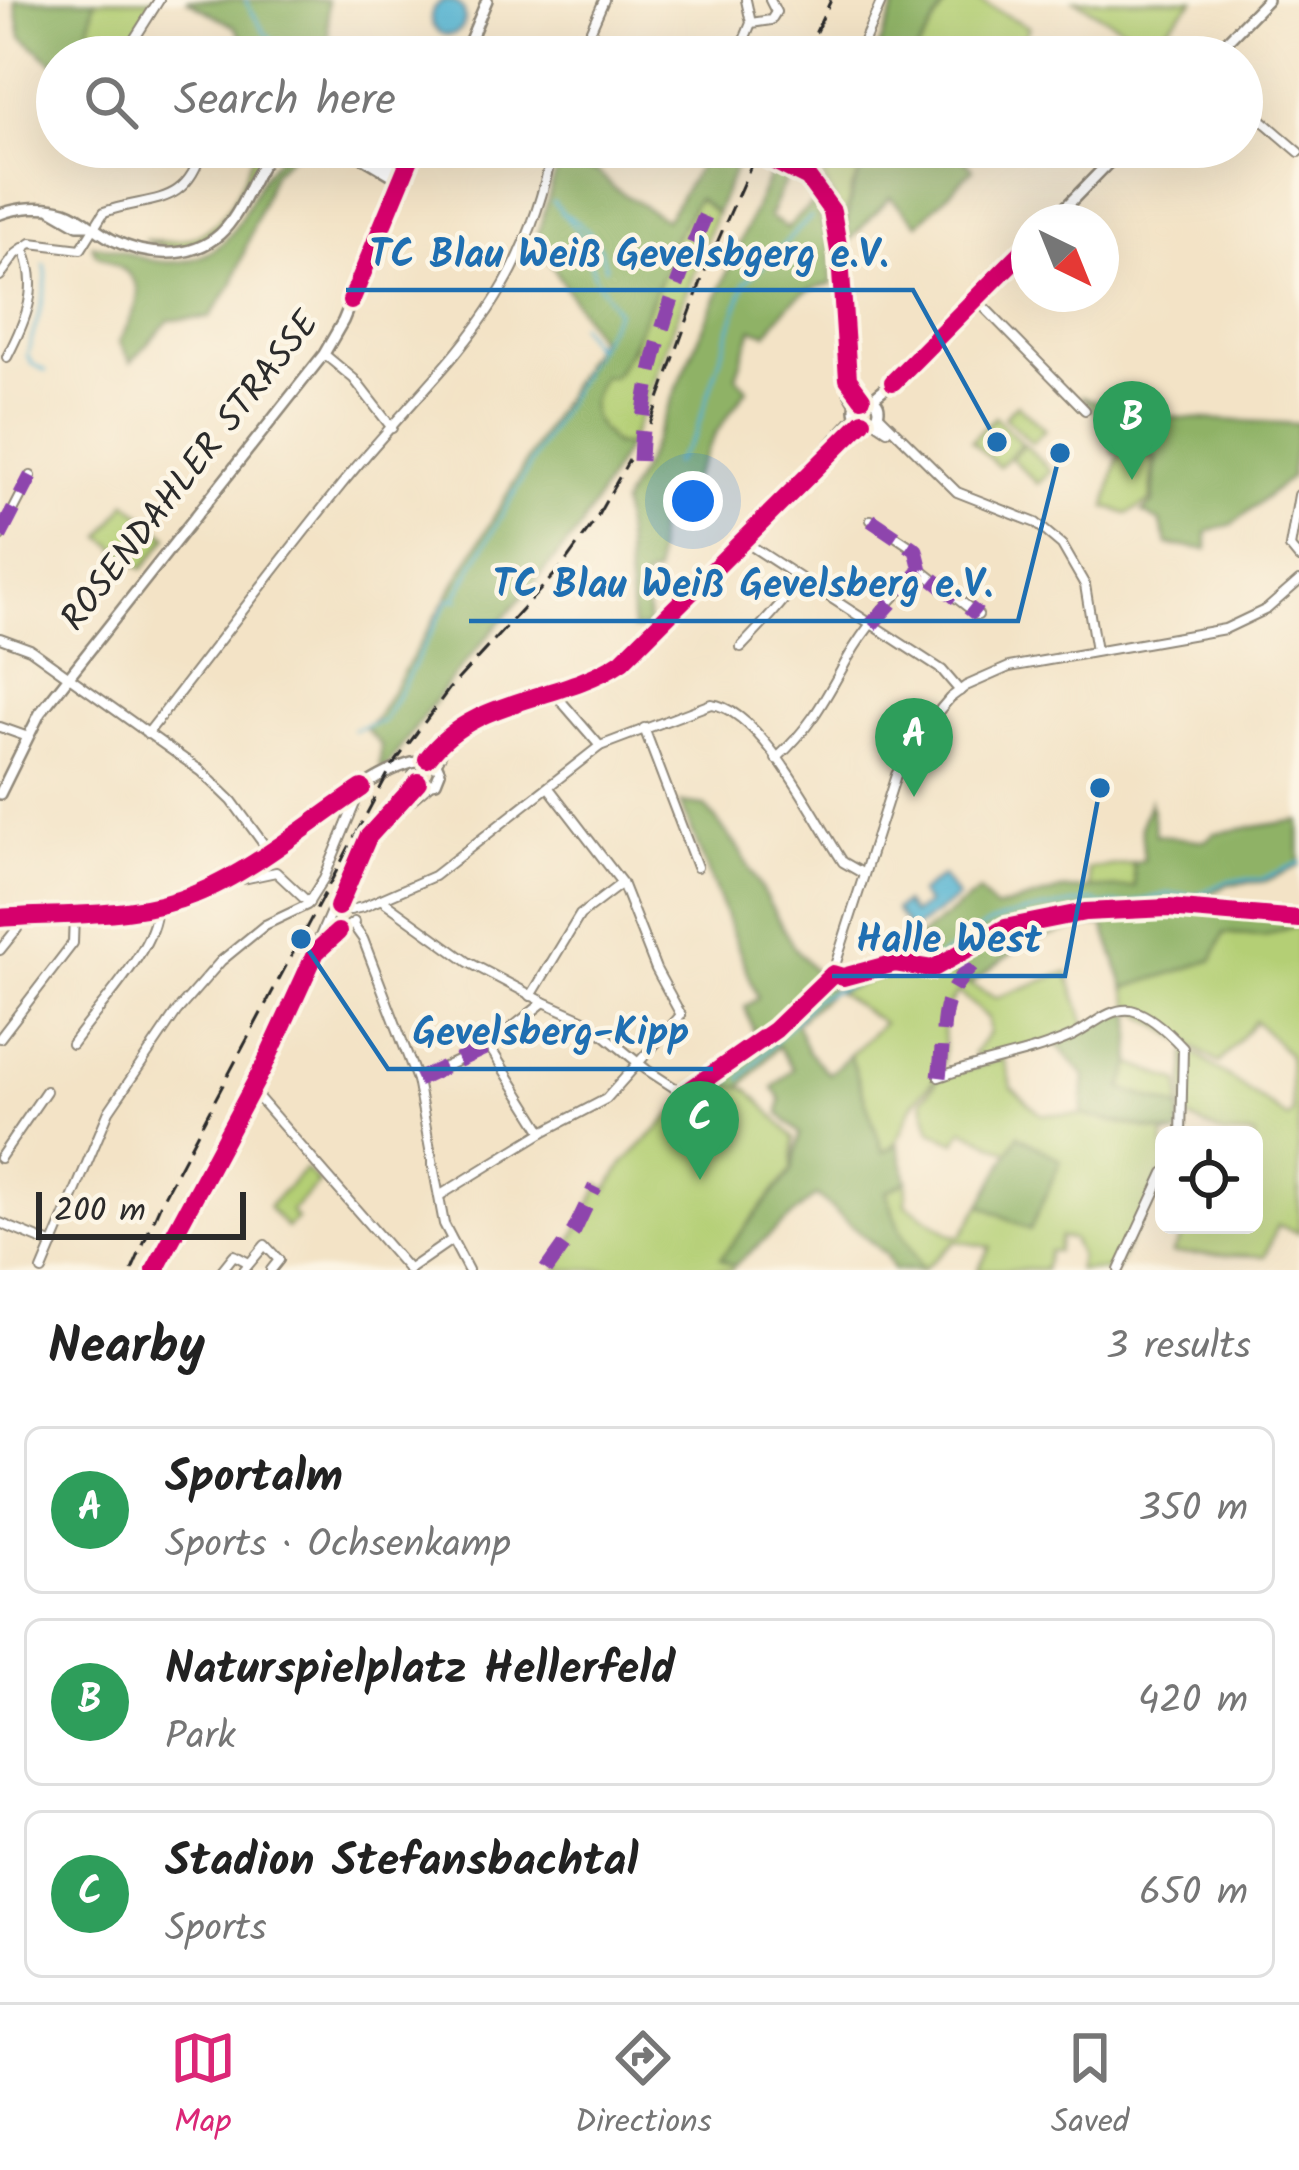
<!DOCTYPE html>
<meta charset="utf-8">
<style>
:root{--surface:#fff;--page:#f6f6f6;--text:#222;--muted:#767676;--line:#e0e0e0;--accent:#db2777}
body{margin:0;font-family:Kalam,sans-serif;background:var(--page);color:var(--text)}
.controls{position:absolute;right:36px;bottom:36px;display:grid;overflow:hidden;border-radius:18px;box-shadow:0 12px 48px #0002}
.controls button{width:108px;height:108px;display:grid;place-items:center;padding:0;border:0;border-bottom:3px solid var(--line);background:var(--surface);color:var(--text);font:60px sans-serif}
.compass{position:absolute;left:1011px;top:204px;width:108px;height:108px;border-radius:50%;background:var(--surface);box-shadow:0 12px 48px #0002;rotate:137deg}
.scale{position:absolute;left:36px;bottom:30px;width:210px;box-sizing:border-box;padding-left:12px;border:6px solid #2b2b2b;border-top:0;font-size:33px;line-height:42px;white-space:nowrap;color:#2b2b2b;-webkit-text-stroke:9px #fcf5e5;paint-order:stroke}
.you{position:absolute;left:693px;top:501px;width:42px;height:42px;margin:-30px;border:9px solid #fff;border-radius:50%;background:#1a73e8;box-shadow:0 0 0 18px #1a73e833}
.badge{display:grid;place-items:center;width:78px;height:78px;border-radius:50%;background:var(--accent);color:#fff;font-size:39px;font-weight:700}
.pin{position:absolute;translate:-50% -99px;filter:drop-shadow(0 3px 6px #0008)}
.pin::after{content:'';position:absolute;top:63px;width:42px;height:36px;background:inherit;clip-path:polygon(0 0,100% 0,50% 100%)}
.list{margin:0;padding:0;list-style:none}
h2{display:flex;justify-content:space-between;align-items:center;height:156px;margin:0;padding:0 48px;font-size:51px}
h2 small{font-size:39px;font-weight:400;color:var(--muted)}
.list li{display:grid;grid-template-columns:78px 1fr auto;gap:36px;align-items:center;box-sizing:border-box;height:168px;margin:0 24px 24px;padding:0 24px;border:3px solid var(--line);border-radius:18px}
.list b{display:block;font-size:45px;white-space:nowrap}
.list p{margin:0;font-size:39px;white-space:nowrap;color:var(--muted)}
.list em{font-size:39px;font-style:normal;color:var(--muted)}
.icon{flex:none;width:66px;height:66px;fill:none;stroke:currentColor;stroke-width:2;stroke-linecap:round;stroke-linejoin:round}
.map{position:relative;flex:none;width:1299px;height:1270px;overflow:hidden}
.search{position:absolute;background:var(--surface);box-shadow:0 12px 48px #0002;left:36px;right:36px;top:36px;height:132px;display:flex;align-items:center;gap:30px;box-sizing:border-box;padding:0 42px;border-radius:66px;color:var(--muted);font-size:45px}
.sheet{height:732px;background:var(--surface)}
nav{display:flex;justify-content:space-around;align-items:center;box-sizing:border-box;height:168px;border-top:3px solid var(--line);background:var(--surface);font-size:33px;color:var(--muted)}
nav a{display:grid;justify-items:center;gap:6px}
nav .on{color:var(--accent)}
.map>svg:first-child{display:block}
.green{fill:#b4cf75;stroke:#707d50;stroke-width:3}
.forest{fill:#8fb266;stroke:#5d6e48;stroke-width:3}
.water{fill:#53b3d2;stroke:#3f6f7e;stroke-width:3}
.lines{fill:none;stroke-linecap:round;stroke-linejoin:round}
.stream{stroke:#53b3d2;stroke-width:3}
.minor-casing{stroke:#8f8778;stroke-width:12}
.major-casing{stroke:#8f8778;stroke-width:14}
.minor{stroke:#fff;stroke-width:8}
.major{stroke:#fff;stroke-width:9}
.rail{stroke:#2b2b2b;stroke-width:3;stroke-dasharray:18 9;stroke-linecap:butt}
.quiet{stroke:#8e44ad;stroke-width:15;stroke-dasharray:30 15;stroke-linecap:butt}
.cycleway-casing{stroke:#fcf5e5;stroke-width:26}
.cycleway{stroke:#d6006c;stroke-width:18}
.labels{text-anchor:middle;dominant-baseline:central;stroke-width:9;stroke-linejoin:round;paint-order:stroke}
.street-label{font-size:36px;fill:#2b2b2b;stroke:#fcf5e5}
.leader{fill:none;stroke:#1f6fb2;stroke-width:4.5}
.callout-dot{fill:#1f6fb2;stroke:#fcf5e5;stroke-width:4.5}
.callout-label{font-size:39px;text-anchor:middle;font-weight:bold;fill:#1f6fb2;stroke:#fcf5e5;stroke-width:9;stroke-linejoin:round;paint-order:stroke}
</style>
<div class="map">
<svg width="1299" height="1270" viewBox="0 0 1299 1270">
<rect width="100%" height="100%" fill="#fcf5e5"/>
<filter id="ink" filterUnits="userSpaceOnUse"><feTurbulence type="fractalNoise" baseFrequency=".00833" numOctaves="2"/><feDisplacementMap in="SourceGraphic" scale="24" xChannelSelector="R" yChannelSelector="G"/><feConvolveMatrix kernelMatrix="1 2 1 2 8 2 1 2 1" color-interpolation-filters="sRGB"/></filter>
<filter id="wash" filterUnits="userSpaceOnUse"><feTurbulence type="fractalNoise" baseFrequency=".004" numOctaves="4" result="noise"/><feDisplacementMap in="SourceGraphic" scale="48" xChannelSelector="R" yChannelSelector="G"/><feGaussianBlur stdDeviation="2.7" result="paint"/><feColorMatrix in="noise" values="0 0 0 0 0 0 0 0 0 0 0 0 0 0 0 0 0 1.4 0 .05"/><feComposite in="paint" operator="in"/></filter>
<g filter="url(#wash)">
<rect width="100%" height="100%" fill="#f3e3c6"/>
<g class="green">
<path d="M95,0H156L120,57H100L86,44Z"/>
<path d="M948,0H977L1029,27L1016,57H914Z"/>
<path d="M1075,0H1194L1151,44Z"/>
<path d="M256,147H270C234,188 222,278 144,240C217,252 234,206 256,147Z"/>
<path d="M843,147H872L851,190L845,221L823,177Z"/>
<path d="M698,198L716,213L634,432L628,445H615L592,420L589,404L602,376L633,349L643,315L669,262L665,255Z"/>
<path d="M1017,404L1045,430L1032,443L1004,417Z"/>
<path d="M995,417L1022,443L999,467L971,441Z"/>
<path d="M1024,444L1051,471L1038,484L1011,458Z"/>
<path d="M1118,457L1153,459L1150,502L1127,514L1106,507Z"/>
<path d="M127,502L168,537L143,569L102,537Z"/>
<path d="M1133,863L1136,887L1091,892L1088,869Z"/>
<path d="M1299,924V1233L1278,1225L1265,1256L1172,1253L1189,1225H1254V1135H1225L1184,1116L1186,1053L1191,1051L1288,1118L1293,1113L1289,1055L1255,1021L1219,1063L1132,1009L1125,988L1213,960L1223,933L1265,936Z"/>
<path d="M903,969L925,974L945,971L996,998L1067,972L1086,1026L1030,1049L981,1060L974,1053L989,1033L988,1018L958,992C931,1024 950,1035 942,1066C938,1080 921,1091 913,1104C902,1124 904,1141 883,1153L850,1055L883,1023L837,992Z"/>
<path d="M1004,1058L1012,1088L1041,1114L1082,1115L1176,1135H1164V1168L1116,1270H1078L1080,1256L1072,1239L1060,1237L1057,1251H1049L1044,1270H977L990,1247L956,1241L922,1270L900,1231L886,1191L907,1181L906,1204L951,1235L961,1236L981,1205L1029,1229L1018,1136L1009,1152L963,1129L956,1142L931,1131L922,1100L939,1078Z"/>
<path d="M1131,1064L1180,1082V1108L1122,1089Z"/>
<path d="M732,1084L748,1089L794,1138L792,1170L721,1257L734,1266L731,1270H557L600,1185L607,1190L624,1163L686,1101L700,1106L723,1085Z"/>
<path d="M305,1169L319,1183L291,1211L297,1219L287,1228L268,1207Z"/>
</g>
<g class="forest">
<path d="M15,0H95L86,44L100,57H57V66L21,36Z"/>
<path d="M186,0H327L329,40L354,57H274L247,46L235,27Z"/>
<path d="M898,0H948L914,57H875Z"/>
<path d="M292,147H321L318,154L299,148L273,173L232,285L209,318L169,320L131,362L119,342C145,293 150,280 96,254L92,245C120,246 143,264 175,262C253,256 240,179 292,147Z"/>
<path d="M711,147L739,158L716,213L698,198L665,254L669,262C649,300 638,342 613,377L602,376C585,413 589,415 614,445H628L580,529L448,683L385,769L380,767L381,745L365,728L376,719L598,339L536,240L558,164L597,171L614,188L666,220Z"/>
<path d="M872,147H963L959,153L973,169L918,224L890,197L849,241C842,205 857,179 872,147Z"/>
<path d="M772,169L787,177L769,217L787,228L814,202L830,245L832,284C797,289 787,306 767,333L752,329L736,376L747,389L716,433L690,483L668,500L657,520L656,574L645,577L649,627L633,629L622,504L645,462Z"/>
<path d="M1083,397L1143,416L1299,424L1291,477L1233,524L1207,532V549L1168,545L1160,522L1142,512L1153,503L1156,456L1114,453L1103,422Z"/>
<path d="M1150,801L1156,835L1205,841L1215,833L1299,820V866L1265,881L1228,884L1189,906L1299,920V924L1265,936L1224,933L1213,960L1125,988L1103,924C1036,934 1022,945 969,985L946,971L925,974L895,970L837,992L835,985L876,969L979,892L995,909L1061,890L1135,887L1133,863L1144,860L1141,826Z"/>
<path d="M681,803L705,806L737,846L793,946L832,991L796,1023L808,1052L829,1074L850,1055L883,1152L898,1144L907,1181L886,1192L900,1231L922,1270H893L886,1255L816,1195L734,1266L720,1258L792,1171L800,1134L779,1113L781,1099L773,1088L793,1069L778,1046L741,1087L723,1085L703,1102L696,1098L760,1050L745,1007L758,998Z"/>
<path d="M1118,1013L1133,1014L1131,1064L1122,1089L1180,1108L1179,1135L1082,1115L1085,1076L1056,1044Z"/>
<path d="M1018,1135L1061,1160L1030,1230L981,1205Z"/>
</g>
<g class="water">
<circle cx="448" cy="18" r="17"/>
<path d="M942,876L958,898L911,931L895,910L904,903L912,914L927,904L919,893Z"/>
</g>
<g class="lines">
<g class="stream">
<path d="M245,0L264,32L291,57"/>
<path d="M561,213C585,222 601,243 606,268"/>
<path d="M579,325L595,348"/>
<path d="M28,352C33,331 53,280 44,264"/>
<path d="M27,355L32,364L46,371"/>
<path d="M674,463L695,435L745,283L811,217"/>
<path d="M455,598L617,311L595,277L583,238L553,201"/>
<path d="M354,730L384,721L449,599L459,600"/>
<path d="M741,1079L815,998L893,969L903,959C948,968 954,940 989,924C1020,910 1060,907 1093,901L1102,905L1130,904L1167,894L1196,895L1230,880L1262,879L1299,863"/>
<path d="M724,1082L733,1079"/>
</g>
</g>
</g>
<g filter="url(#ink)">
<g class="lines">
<defs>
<g id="minor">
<path d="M751,23L771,20L776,12L770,0"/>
<path d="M123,57L159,0"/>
<path d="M579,57L604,0"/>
<path d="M737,57L751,23L746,0"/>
<path d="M857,57L882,0"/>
<path d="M1242,103L1299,152"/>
<path d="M746,147C767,157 795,166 812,182C849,218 848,340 848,392L855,404"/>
<path d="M808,178L821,147"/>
<path d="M0,276L16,254L31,243L81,249L104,212C150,195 186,210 203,147"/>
<path d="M976,299L1085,410"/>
<path d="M324,354L354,379L392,428"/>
<path d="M7,357C26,320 41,287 23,248"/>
<path d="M849,381L862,398"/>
<path d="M878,414L957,492L1036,523L1062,545L1085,585L1096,651"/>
<path d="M872,420L887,430"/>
<path d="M1299,495L1290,547L1299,558"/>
<path d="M871,520L916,550L921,570L978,615"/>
<path d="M0,536L31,476"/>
<path d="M742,540L942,670L960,691"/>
<path d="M0,638L30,649L201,771L232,801L268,850"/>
<path d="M741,647C762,625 782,604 799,580"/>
<path d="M558,690L561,701L600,746"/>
<path d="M0,727L28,737"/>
<path d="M644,728L697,867"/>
<path d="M147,734C211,653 273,569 338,489C438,364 520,317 553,147"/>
<path d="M776,759C812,726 825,699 848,658C866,626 894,595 921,570"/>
<path d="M397,807L408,803L428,786"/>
<path d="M230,876L243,879L276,872L309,903"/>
<path d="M382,900L468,962L544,1002L587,1021L647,1070L684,1094L775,1030L831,978L896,775L919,734L950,698L966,686L1009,667L1225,629L1267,609L1299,581"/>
<path d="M338,907L368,837L418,782"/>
<path d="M329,924L341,932L354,922"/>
<path d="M353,925L363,939L417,1080L444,1224L468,1270"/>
<path d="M0,950L17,929L21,916"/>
<path d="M833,974L843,977L895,963L932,969L1005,928L1085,912L1168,908L1299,919"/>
<path d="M531,996L580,915L622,883"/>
<path d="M0,1038L73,943L74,914"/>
<path d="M72,1044C95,1010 161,944 156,905"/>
<path d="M489,1046L543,1132"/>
<path d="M939,1077C982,1061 1030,1055 1072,1036C1090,1028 1109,1007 1131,1010C1150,1014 1170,1034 1183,1048L1181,1135"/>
<path d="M417,1080L489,1046L544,1002"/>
<path d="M251,1089L409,1270"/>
<path d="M0,1158L46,1091"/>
<path d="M439,1196L543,1132L606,1099L681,1015L656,969L622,883L549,788"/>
<path d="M0,1223L53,1245"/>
<path d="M42,1270L109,1111L177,1011L221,961L265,925L307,905L324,878L361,789"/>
<path d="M155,1270L264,1066L331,911L340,907L350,910L363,907L434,876L600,746L711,704C762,710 816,821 843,862L864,874"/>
<path d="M222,1270L234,1255L249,1263"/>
<path d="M244,1270L265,1245L279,1260L271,1270"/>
<path d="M408,1270L450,1241"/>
<path d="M1119,1270L1164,1173"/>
</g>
<g id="major">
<path d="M463,57L487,0"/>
<path d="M1211,57L1267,0"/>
<path d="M345,147L402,181"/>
<path d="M369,161L378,160L406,173"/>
<path d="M410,169L422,147"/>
<path d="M52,210L78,225H88"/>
<path d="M0,214C19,207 45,205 65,211C83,217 97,232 113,240C146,257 191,260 220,234C246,210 251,172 276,147"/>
<path d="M1051,222L1124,147"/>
<circle cx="867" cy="409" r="12"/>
<path d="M873,398L909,368L1029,245"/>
<path d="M824,452L857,416"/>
<path d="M427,759C474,695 560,703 622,661L863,421"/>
<path d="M414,774L422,785L436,782L440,772L436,763L446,742"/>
<path d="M0,794L40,713L324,354L343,321L415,147"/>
<path d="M0,918C66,913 137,919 200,893C236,877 268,851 300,829C329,810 405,749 436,763"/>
</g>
</defs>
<use href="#minor" class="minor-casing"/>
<use href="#major" class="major-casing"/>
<use href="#minor" class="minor"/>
<use href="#major" class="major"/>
<g class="rail">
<path d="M804,57L831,0"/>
<path d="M650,424L706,268L759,147"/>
<path d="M132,1270L164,1196L391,768L449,689L564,564L594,522L629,460"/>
</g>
<g class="quiet">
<path d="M640,461C643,366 672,293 709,207"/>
<path d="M871,520L916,550L921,570L978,615"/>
<path d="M0,536L31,476"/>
<path d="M871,625L921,570"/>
<path d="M939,1077C948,1017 932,1002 983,955"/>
<path d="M417,1080L489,1046"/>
<path d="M546,1270L574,1231L595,1187"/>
</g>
<defs>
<g id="cycleway">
<path d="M746,147L808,178L832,211L840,257L848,379L862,398"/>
<path d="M351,301L415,147"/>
<path d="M893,382L1029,245"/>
<path d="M427,759C474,695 560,703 622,661L863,421"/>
<path d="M338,907L368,837L418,782"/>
<path d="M0,918C65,913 134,919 195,894C250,873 312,821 362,788"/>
<path d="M684,1094L775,1030L833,974L843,977L895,963L932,969L1005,928L1085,912L1168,908L1299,919"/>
<path d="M155,1270L264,1066L316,952L338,932"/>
</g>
</defs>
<use href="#cycleway" class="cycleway-casing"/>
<use href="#cycleway" class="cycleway"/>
</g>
</g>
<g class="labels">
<g class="street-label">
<text transform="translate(191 472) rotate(-52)">ROSENDAHLER STRASSE</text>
</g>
</g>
<path class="leader" d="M997 442L913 290H346M1060 453L1018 621H469M1100 788L1065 976H832M301 939L388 1069H713"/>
<g class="callout-dot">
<circle cx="997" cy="442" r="12"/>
<circle cx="1060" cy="453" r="12"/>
<circle cx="1100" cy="788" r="12"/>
<circle cx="301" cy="939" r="12"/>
</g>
<g class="callout-label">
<text x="629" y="267">TC Blau Weiß Gevelsbgerg e.V.</text>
<text x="743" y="597">TC Blau Weiß Gevelsberg e.V.</text>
<text x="949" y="952">Halle West</text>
<text x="551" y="1045">Gevelsberg-Kipp</text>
</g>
</svg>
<div class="controls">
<button><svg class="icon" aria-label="locate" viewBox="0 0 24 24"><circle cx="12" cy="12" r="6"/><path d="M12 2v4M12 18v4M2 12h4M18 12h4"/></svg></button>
</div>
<svg class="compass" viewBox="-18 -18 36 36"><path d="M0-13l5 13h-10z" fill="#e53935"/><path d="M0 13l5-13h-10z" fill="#767676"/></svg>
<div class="scale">200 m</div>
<div class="you"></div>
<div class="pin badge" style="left:914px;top:797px;background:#2e9e5b">A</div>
<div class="pin badge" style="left:1132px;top:480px;background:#2e9e5b">B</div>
<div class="pin badge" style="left:700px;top:1180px;background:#2e9e5b">C</div>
<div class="search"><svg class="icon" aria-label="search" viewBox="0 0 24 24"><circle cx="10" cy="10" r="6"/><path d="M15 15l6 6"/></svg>Search here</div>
</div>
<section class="sheet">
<h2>Nearby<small>3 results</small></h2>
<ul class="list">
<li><span class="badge" style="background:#2e9e5b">A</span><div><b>Sportalm</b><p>Sports · Ochsenkamp</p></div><em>350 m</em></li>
<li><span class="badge" style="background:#2e9e5b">B</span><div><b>Naturspielplatz Hellerfeld</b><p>Park</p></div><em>420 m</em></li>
<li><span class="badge" style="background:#2e9e5b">C</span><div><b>Stadion Stefansbachtal</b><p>Sports</p></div><em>650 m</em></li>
</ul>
</section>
<nav>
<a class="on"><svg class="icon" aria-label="map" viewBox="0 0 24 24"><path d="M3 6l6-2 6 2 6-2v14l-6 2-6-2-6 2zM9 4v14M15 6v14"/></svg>Map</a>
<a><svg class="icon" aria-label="directions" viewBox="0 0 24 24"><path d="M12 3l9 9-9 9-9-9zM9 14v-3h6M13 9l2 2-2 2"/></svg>Directions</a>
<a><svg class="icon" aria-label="saved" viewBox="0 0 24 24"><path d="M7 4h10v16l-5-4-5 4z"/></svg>Saved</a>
</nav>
